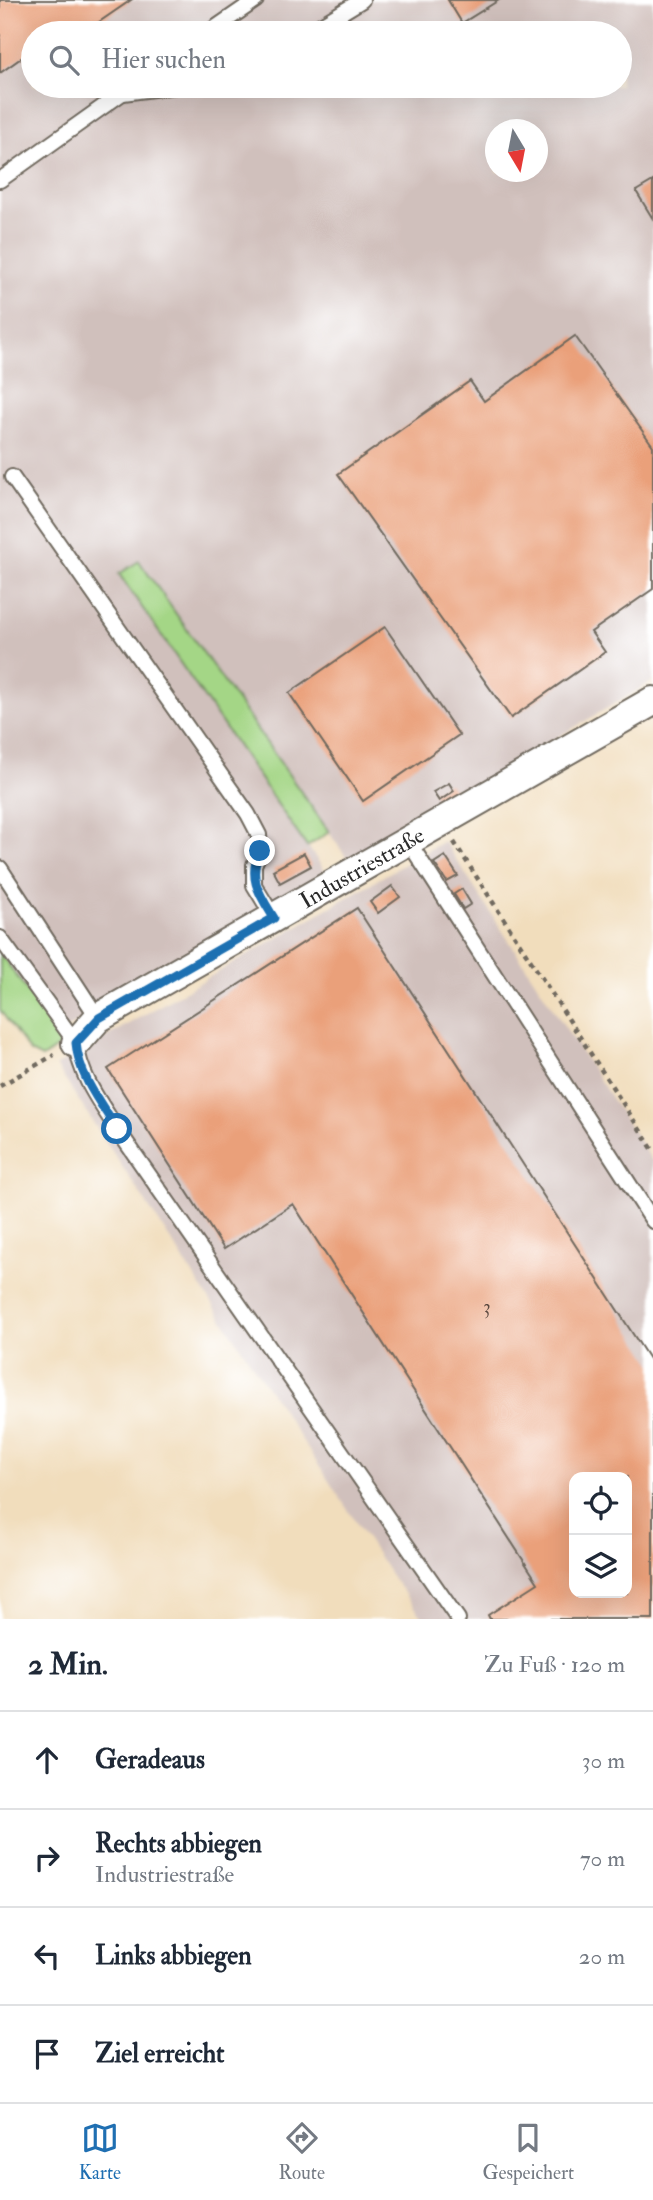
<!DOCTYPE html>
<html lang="de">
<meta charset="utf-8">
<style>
:root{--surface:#fff;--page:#f6f6f7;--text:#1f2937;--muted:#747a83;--line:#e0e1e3;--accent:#1f6fb2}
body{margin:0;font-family:"IM FELL Double Pica",serif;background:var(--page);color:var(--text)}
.controls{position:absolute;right:21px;bottom:21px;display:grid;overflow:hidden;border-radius:14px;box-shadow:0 7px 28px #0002}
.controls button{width:63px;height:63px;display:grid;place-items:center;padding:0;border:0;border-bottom:2px solid var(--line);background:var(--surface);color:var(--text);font:35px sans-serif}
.compass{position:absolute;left:485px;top:119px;width:63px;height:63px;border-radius:50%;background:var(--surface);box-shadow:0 7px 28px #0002;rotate:170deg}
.stop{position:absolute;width:21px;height:21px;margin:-16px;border:5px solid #1f6fb2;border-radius:50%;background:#fff}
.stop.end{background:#1f6fb2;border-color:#fff;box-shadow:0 2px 7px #0008}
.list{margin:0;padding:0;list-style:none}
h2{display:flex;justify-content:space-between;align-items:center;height:91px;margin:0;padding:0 28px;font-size:30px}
h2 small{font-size:23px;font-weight:400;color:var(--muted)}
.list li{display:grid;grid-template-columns:46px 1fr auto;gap:21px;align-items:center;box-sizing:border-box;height:98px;padding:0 28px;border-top:2px solid var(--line)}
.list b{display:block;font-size:26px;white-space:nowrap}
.list p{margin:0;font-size:23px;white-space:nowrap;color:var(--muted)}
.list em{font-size:23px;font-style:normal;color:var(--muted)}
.icon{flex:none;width:38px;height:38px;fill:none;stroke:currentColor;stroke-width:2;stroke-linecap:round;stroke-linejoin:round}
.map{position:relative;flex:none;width:653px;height:1619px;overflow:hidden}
.search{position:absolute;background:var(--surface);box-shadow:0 7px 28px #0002;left:21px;right:21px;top:21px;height:77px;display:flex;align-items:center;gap:18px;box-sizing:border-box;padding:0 24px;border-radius:38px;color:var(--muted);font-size:26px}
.sheet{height:483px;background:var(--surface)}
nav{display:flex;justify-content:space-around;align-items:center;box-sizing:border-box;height:98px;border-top:2px solid var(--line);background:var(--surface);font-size:19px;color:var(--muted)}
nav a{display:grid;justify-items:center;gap:4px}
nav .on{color:var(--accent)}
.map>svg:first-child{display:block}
.industrial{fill:#d0c0bc;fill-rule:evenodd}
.green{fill:#a4d686;stroke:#688058;stroke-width:2}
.building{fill:#eaa07a;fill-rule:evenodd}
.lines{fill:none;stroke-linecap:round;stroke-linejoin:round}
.lane-casing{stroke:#70695e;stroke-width:18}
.street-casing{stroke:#70695e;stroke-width:32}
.path{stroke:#70695e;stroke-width:4.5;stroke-dasharray:5 5;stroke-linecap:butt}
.lane{stroke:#fff;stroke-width:14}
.street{stroke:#fff;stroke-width:28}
.route{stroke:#1f6fb2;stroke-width:9}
.labels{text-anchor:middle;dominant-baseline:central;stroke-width:7;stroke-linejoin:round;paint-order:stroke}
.number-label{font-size:19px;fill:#5b483f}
.street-label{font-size:23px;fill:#2b2b2b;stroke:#fff}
</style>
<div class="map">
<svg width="653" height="1619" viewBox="0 0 653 1619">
<rect width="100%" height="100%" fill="#fff"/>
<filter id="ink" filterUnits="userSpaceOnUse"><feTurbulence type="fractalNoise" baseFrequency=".0143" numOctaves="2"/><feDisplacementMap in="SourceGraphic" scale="14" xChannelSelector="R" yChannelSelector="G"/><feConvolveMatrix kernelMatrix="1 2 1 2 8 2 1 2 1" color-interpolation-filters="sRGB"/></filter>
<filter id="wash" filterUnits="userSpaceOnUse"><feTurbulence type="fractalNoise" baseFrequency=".00686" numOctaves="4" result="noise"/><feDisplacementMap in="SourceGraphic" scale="28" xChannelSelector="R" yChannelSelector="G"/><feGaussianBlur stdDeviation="1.57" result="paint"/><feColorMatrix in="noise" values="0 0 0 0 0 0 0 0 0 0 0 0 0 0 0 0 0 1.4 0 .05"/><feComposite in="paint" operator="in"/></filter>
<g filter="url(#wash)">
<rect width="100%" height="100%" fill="#f1ddbc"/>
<g class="industrial">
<path d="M0,0H653V681L349,861L139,562L120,575L327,874L58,1034L0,953ZM33,33H620V86H33ZM496,130H538V172H496Z"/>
<path d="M444,841L653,1162V1619H424L394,1580L56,1066ZM574,1477H627V1593H574Z"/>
</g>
<g class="green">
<path d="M139,561L329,832L307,847L119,574Z"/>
<path d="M0,953L58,1034L61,1045L42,1058L30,1052L0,1010Z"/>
</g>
<g id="blocks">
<g class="building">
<path d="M0,0H131L83,33H33V70L24,56L0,73Z"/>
<path d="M448,0H499L462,23Z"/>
<path d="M653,181V219L636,191Z"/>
<path d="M575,336L653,446V589L591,632L605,652L511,718L338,474L470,381L484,401Z"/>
<path d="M385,627L459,735L363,801L289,693Z"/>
<path d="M449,783L454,791L439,801L433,792Z"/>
<path d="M304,853L311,866L280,883L273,870Z"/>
<path d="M445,856L458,876L447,882L434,863Z"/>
<path d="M392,886L400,897L378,913L370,902Z"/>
<path d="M462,889L471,904L463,909L454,894Z"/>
<path d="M357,908L653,1365V1619H490L488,1615L538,1583L293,1204L224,1249L108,1069ZM574,1477H627V1593H574Z"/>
</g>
</g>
</g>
<g filter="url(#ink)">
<use href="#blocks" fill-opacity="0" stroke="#70695e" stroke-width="2"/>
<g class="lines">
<defs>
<g id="lane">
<path d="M208,33L256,0"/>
<path d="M308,33L362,0"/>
<path d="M123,93L176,86"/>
<path d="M0,180L132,86"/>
<path d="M12,477L248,814L259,835L260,851L254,865V885L274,918"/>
<path d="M408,841L653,1221"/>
<path d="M0,868L98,1018"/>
<path d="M0,938L76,1043C80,1076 99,1101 117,1129L458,1619"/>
</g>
<path id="street" d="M76,1043L98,1018L653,701"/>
</defs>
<use href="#lane" class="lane-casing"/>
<use href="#street" class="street-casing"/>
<g class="path">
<path d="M454,842L653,1150"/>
<path d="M0,1086L54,1055"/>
</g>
<use href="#lane" class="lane"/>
<use href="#street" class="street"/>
</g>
</g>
<g class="lines" filter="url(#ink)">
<path class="route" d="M117,1129C99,1101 79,1076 76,1043L99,1018L274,918C260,895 247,878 260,851"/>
</g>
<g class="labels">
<g class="number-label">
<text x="487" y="1307">3</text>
</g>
<g class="street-label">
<text transform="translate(362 868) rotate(-30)">Industriestraße</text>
</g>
</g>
</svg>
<div class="controls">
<button><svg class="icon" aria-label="locate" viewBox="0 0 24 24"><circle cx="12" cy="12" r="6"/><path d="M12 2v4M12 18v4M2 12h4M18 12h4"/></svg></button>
<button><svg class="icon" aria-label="layers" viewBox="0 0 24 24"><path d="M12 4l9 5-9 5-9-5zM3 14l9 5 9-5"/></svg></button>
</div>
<svg class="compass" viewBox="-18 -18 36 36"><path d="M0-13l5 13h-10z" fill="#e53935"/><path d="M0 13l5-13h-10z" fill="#747a83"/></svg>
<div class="stop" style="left:117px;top:1129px"></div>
<div class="stop end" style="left:260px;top:851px"></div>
<div class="search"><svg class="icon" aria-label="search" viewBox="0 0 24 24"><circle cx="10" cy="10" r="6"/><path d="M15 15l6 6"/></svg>Hier suchen</div>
</div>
<section class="sheet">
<h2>2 Min.<small>Zu Fuß · 120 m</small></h2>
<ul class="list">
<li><svg class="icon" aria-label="ahead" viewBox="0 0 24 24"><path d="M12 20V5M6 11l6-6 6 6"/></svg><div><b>Geradeaus</b></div><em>30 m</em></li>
<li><svg class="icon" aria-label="right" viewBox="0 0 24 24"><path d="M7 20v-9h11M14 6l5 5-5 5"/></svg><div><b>Rechts abbiegen</b><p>Industriestraße</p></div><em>70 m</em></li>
<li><svg class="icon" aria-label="left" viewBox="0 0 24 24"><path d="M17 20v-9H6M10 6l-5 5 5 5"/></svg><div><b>Links abbiegen</b></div><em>20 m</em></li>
<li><svg class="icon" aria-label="arrive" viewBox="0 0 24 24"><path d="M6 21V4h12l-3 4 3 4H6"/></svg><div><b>Ziel erreicht</b></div></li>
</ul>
</section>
<nav>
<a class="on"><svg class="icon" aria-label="map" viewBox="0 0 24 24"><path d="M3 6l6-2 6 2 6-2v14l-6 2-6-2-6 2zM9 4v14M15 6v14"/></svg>Karte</a>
<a><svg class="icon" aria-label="directions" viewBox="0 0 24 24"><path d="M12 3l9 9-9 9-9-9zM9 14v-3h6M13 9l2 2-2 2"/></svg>Route</a>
<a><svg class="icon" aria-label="saved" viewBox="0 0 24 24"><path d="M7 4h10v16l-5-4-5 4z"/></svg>Gespeichert</a>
</nav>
